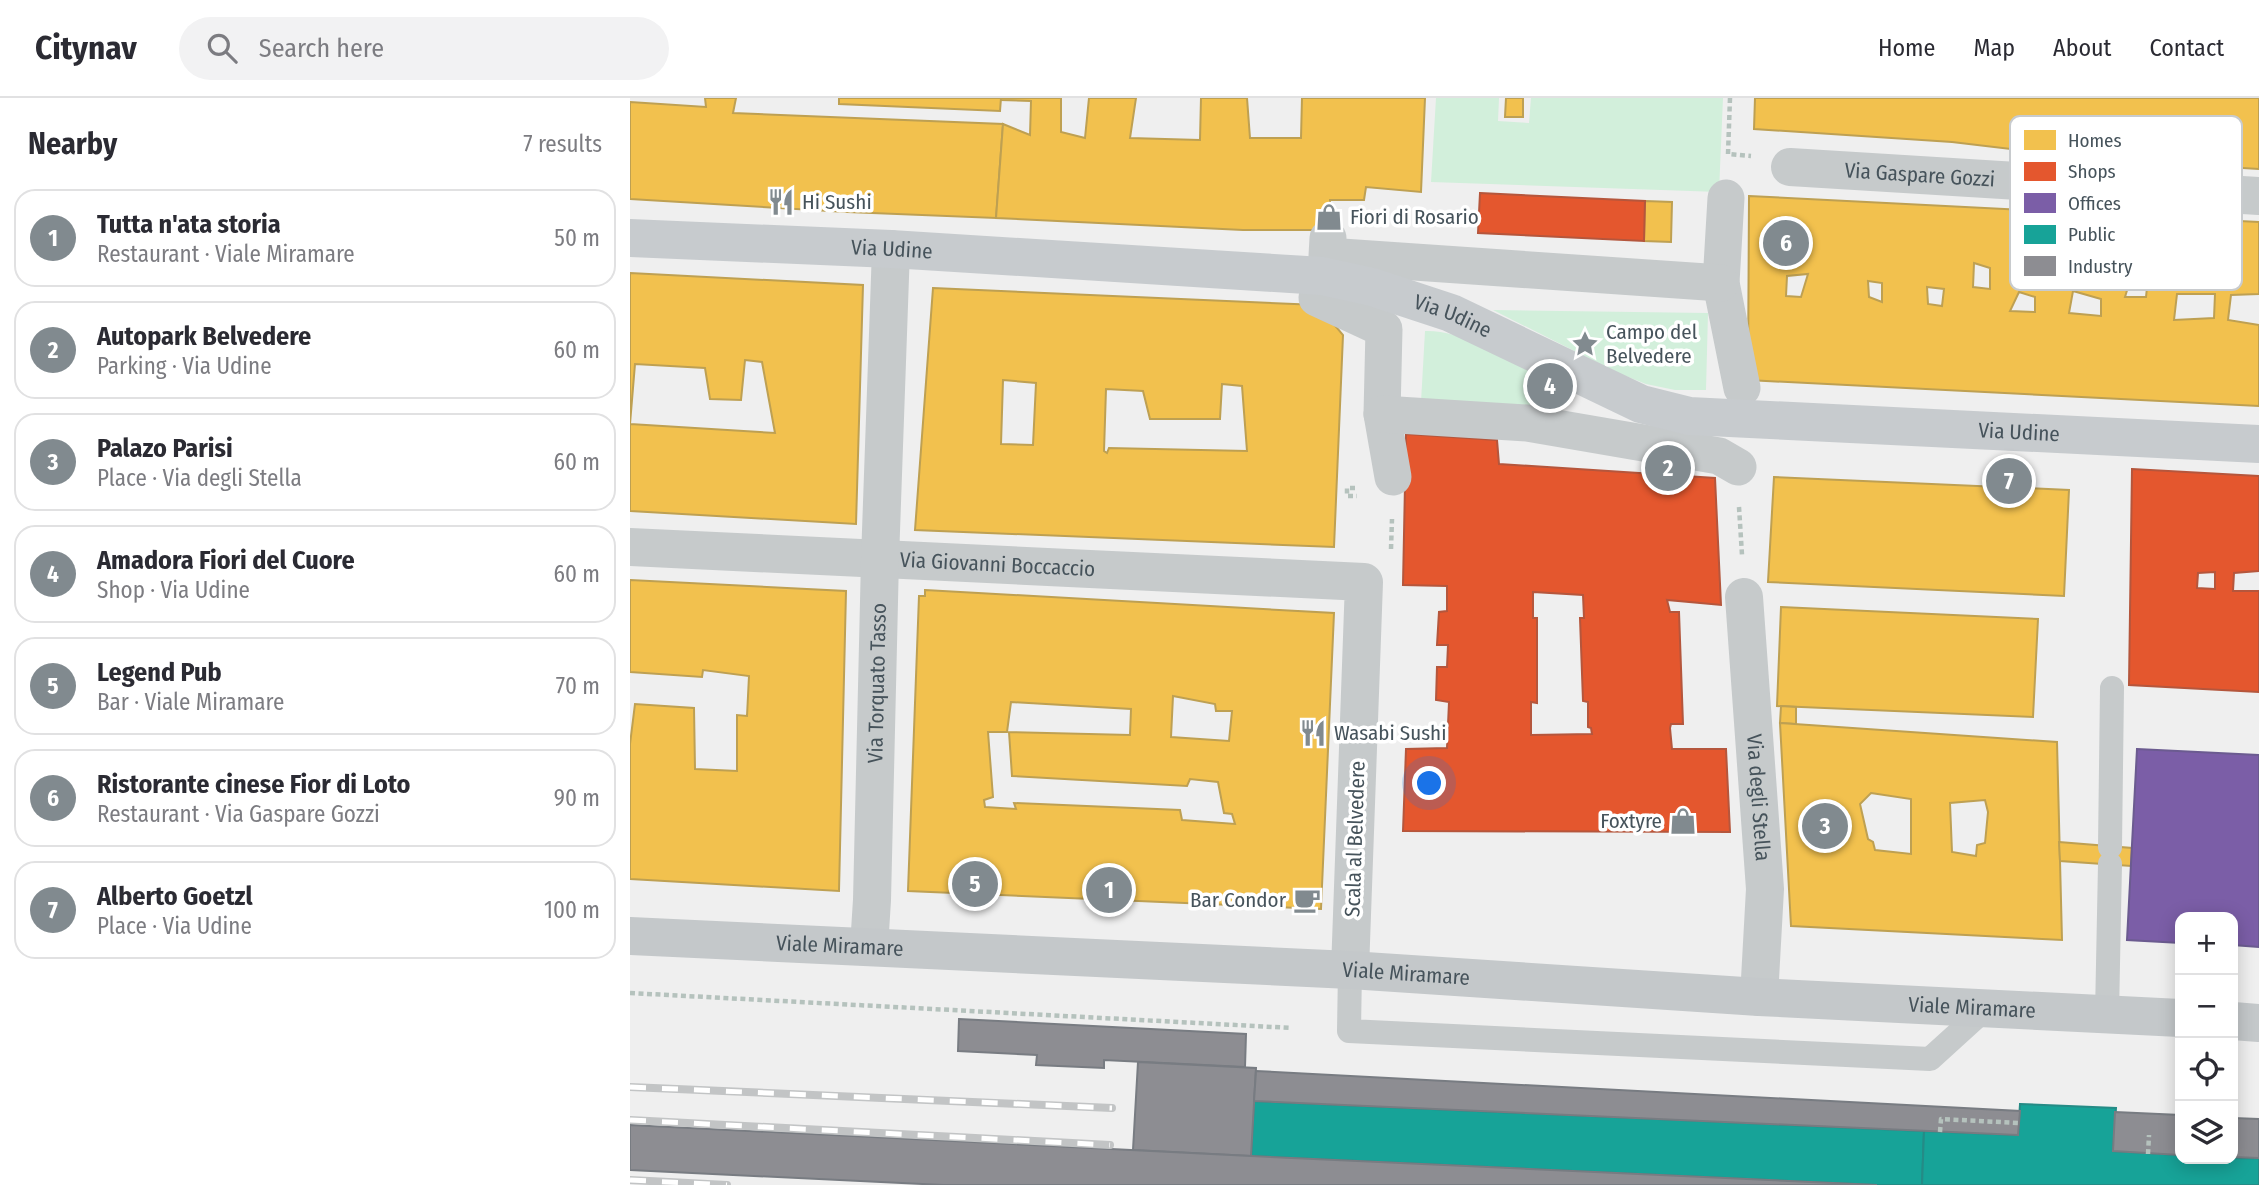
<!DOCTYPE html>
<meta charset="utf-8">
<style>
:root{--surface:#fff;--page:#f2f2f3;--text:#2b2b33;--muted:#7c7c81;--line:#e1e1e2;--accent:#818a8f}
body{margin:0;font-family:"Fira Sans Condensed",sans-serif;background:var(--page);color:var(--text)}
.controls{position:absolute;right:21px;bottom:21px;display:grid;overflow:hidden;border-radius:14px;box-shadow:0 4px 18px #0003}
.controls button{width:63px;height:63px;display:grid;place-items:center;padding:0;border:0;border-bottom:2px solid var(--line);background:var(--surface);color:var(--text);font:35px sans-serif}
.you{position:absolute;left:800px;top:686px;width:24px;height:24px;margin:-18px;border:5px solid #fff;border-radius:50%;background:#1a73e8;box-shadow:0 0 0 10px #1a73e833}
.badge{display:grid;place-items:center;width:46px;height:46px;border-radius:50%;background:var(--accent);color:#fff;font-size:23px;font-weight:700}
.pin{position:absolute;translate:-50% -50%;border:4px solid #fff;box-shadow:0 2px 7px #0006}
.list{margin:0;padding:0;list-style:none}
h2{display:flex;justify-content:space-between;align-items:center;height:91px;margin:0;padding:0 28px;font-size:30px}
h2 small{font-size:23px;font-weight:400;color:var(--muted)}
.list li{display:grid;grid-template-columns:46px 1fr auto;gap:21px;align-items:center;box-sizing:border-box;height:98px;margin:0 14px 14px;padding:0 14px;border:2px solid var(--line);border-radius:21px}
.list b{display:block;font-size:26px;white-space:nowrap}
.list p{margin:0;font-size:23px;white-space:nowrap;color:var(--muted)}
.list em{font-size:23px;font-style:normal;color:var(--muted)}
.icon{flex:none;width:38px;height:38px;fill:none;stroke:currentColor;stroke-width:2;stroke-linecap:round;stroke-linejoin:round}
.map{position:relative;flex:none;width:1629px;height:1087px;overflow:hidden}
header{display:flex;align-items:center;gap:42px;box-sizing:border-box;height:98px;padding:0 35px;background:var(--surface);border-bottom:2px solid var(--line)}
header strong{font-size:33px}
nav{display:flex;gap:38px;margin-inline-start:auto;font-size:24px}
.search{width:490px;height:63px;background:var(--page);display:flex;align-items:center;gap:18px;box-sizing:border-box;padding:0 24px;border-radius:38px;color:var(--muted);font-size:26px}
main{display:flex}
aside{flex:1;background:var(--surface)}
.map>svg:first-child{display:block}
.green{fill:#d2efdb}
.homes{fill:#f2c14e;stroke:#bea052;stroke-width:2;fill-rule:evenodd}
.shops{fill:#e4572e;stroke:#b5563c;stroke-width:2;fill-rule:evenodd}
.offices{fill:#7b5ea7;stroke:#6b5b90;stroke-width:2}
.public{fill:#17a398;stroke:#258b86;stroke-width:2}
.industry{fill:#8d8d92;stroke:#787c82;stroke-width:2}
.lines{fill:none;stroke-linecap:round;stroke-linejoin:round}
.path{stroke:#b5c2bd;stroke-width:4.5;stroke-dasharray:5 3.5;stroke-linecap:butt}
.service{stroke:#c6cacb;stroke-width:24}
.pedestrian{stroke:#c6cacb;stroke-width:37}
.minor{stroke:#c6cacb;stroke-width:38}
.secondary{stroke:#c7cbce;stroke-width:38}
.primary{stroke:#c4c8ca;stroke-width:38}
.rail-casing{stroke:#c2c4c5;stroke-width:8}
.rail{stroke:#fff;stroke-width:5;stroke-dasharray:16;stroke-linecap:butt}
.labels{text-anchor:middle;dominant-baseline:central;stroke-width:7;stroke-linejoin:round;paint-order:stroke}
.street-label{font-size:21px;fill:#46535b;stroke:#fff}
.poi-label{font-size:21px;fill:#46535b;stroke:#fff;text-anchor:start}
.key{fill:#fff;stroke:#c8cbce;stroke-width:2}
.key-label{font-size:19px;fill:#46535b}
</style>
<header>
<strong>Citynav</strong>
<div class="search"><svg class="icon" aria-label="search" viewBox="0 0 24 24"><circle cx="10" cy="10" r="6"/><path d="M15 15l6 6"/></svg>Search here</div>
<nav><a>Home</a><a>Map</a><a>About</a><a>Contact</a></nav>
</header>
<main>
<aside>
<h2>Nearby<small>7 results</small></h2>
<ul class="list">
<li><span class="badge">1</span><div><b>Tutta n'ata storia</b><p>Restaurant · Viale Miramare</p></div><em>50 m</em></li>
<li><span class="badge">2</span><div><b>Autopark Belvedere</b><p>Parking · Via Udine</p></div><em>60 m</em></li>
<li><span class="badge">3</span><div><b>Palazo Parisi</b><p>Place · Via degli Stella</p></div><em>60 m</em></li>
<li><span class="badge">4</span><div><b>Amadora Fiori del Cuore</b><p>Shop · Via Udine</p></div><em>60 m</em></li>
<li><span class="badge">5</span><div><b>Legend Pub</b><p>Bar · Viale Miramare</p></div><em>70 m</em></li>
<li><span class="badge">6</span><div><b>Ristorante cinese Fior di Loto</b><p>Restaurant · Via Gaspare Gozzi</p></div><em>90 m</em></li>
<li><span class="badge">7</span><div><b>Alberto Goetzl</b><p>Place · Via Udine</p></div><em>100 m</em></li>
</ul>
</aside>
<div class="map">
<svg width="1629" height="1087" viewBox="0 0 1629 1087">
<rect width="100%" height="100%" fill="#efefef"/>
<g class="green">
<path d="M806,0H869L868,23L899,25L901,0H1093L1089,94L801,84Z"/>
<path d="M863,212L1078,215L1076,292H1045L1016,286L988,275Z"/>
<path d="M795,233C833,232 867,257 900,273V311L791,304Z"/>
</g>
<g class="homes">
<path d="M75,0H106L103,15L373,26L366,120L217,114L0,101V4L76,9Z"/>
<path d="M209,0H371L370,13L209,6Z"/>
<path d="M371,0H431V34L455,40L459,0H506L500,40L570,42L571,0H617L620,40H671L672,0H795L791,94L736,89L734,102H700L698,132H613L366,120L373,26L400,37L401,3L371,2Z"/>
<path d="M876,0H893V19H875Z"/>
<path d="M1125,0H1629V71L1465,61L1322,44L1124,31Z"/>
<path d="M1119,98L1629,124V196L1601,197L1598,222L1629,227V308L1118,282ZM1344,165L1360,170V191L1343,189ZM1178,176L1171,199L1156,198L1157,178ZM1502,176L1518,180L1516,199H1495ZM1238,183L1252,185V204L1239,199ZM1297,189L1314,191L1312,208L1298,206ZM1443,193L1471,201V218L1439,215ZM1389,194L1405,199V214L1380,213ZM1547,196H1585L1584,220L1544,222Z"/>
<path d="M1015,103L1042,104L1041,144L1014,143Z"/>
<path d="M0,175L233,187L226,426L0,413ZM115,262L132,264L145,335L0,326L5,266L75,270L80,301L111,302Z"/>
<path d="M303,190L688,207L713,237L704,449L285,432ZM373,282L406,285L403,347L371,346ZM592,286L612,288L617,353L479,350L477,355L474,353L476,291L513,293L520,321H590Z"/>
<path d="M1144,379L1439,392L1434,498L1138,484Z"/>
<path d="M0,482L216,493L209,793L0,781V646L5,606L64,610L65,671L107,673V617L117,618L119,578L73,572L72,579L0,574Z"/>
<path d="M295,492L704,515L691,811L278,793L289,498H295ZM543,598L585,606L586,613H602L599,643L541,639ZM381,604L501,611L500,637L379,634L382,678L557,688L560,681L588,684L594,715L602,716L605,726L552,722L550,712L384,705L386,711L355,709L354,702L363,699L358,634H377Z"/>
<path d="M1151,509L1408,521L1403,619L1147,608Z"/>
<path d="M1151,608L1166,609V626L1150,625Z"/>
<path d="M1150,625L1427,644L1432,842L1161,828ZM1241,695L1281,701V756L1245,752L1243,744L1238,741L1230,706ZM1355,702L1358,714L1355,745L1347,747L1346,758L1322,754L1320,705Z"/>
<path d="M1429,744L1502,750L1501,768L1430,763Z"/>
</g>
<g class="shops">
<path d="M850,95L1015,103L1014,143L848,135Z"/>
<path d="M776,336L867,342L869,366L1085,380L1091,507L1037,502L1040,514H1049L1053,626H1041L1040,630L1042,651H1096L1100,734L773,733L776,651L817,650L819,604L806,602L807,569H817L818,547H807L809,514L817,513V488L773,487ZM903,494L953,497L954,520H950L953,603L958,604V629L961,630L962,636L901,637V604L907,605V520H903Z"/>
<path d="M1502,371L1629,378V473L1604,475L1603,493H1629V594L1499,587ZM1585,474V491L1567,490L1568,475Z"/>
</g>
<path class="offices" d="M1507,651L1629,657V849L1603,847V819H1550V845L1497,842Z"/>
<g class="public">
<path d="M624,1003L1294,1033L1292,1087H1247L621,1058Z"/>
<path d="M1390,1006L1486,1010L1483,1053L1550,1057V1061L1629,1060V1087H1292L1294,1033L1388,1037Z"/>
</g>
<g class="industry">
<path d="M329,921L616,936L615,969L474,962V970L406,967L407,957L328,953Z"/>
<path d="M508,964L626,970L621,1058L503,1052Z"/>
<path d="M626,973L1390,1013L1388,1037L624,1003Z"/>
<path d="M1485,1014L1550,1017V1057L1483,1053Z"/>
<path d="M1603,1020L1629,1021V1060L1603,1059Z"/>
<path d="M0,1027L621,1058L1247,1087H313L0,1072Z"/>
</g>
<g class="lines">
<g class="path">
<path d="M1100,0L1098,56L1121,58"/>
<path d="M725,390H717V398H727"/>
<path d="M1109,409L1112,457"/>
<path d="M761,451L762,421"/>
<path d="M0,895L662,930"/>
<path d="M1310,1034L1311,1021L1389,1025"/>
<path d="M1518,1056L1519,1037"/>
</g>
<g class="service">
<path d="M1480,749L1482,590"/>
<path d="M720,872L719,933L1300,961L1355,911"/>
<path d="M1477,916L1480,766"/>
</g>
<g class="pedestrian">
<path d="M1096,100L1091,185L1112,290"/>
<path d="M698,140L697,158L1091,185"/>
<path d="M687,200L754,231L752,316L763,379"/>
<path d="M752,316L897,325L1089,358L1108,369"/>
</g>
<g class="minor">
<path id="s1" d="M1160,69L1629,98"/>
<path id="s2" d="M0,449L734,484L720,872"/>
<path id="s3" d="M1114,499L1135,791L1129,899"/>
<path id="s4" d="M239,849L242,802L250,461L261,151"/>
</g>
<path class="secondary" id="s5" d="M0,140L261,151L692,178L742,189L821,215L1011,306L1059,318L1629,346"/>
<g class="primary">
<path id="s6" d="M0,838L720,872L1129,899L1550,920"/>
<path d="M1603,923L1629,925"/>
</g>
<defs>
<g id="rail">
<path d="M0,989L482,1010"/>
<path d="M0,1022L480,1047"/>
<path d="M0,1082L97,1087"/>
</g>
</defs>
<use href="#rail" class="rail-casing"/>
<use href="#rail" class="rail"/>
</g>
<defs>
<symbol id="restaurant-bare" viewBox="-9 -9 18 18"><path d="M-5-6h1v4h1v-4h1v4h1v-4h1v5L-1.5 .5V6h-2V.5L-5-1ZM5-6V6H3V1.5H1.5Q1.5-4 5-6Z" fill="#818a8f" stroke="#fff" stroke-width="2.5" paint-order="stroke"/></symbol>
<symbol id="shop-bare" viewBox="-9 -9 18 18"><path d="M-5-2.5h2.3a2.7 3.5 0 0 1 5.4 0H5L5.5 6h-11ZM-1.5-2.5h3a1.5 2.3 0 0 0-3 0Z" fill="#818a8f" stroke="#fff" stroke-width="2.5" paint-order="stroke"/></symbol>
<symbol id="sight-bare" viewBox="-9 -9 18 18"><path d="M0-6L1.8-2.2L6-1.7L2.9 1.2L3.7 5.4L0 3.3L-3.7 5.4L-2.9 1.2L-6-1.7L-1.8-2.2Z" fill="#818a8f" stroke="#fff" stroke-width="2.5" paint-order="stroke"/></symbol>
<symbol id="cafe-bare" viewBox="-9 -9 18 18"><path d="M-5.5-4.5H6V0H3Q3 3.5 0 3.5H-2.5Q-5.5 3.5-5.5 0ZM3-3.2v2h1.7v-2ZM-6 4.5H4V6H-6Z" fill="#818a8f" stroke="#fff" stroke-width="2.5" paint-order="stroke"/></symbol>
</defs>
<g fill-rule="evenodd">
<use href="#restaurant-bare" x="132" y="85" width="38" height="38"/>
<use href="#shop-bare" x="680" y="100" width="38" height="38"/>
<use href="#sight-bare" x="936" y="227" width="38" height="38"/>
<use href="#restaurant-bare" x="664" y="616" width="38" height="38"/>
<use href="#shop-bare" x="1034" y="704" width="38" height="38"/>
<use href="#cafe-bare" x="658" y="783" width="38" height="38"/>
</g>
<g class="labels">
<g class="street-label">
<text stroke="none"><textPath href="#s1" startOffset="130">Via Gaspare Gozzi</textPath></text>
<text stroke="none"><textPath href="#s5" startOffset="262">Via Udine</textPath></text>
<text stroke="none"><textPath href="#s5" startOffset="830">Via Udine</textPath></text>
<text stroke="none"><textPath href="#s5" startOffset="1418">Via Udine</textPath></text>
<text stroke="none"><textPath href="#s2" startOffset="368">Via Giovanni Boccaccio</textPath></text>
<text stroke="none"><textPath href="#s4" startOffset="264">Via Torquato Tasso</textPath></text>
<text stroke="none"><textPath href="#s3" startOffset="201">Via degli Stella</textPath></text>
<text transform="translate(725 741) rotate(-88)">Scala al Belvedere</text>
<text stroke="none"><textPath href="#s6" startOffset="210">Viale Miramare</textPath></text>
<text stroke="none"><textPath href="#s6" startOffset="777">Viale Miramare</textPath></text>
<text stroke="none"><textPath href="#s6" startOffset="1344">Viale Miramare</textPath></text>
</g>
<g class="poi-label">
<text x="172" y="104">Hi Sushi</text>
<text x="720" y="119">Fiori di Rosario</text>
<text x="976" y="234">Campo del<tspan x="976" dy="24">Belvedere</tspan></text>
<text x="704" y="635">Wasabi Sushi</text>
<text x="1032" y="723" text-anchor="end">Foxtyre</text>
<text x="656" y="802" text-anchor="end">Bar Condor</text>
</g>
</g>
<rect x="1380" y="18" width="232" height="174" rx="10" class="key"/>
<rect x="1394" y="32" width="32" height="20" fill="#f2c14e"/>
<rect x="1394" y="64" width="32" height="19" fill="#e4572e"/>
<rect x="1394" y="95" width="32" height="20" fill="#7b5ea7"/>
<rect x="1394" y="127" width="32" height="19" fill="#17a398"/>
<rect x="1394" y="158" width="32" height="20" fill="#8d8d92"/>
<g class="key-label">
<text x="1438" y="49">Homes</text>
<text x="1438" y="80">Shops</text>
<text x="1438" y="112">Offices</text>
<text x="1438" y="143">Public</text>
<text x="1438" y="175">Industry</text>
</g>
</svg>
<div class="controls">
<button>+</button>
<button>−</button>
<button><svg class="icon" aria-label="locate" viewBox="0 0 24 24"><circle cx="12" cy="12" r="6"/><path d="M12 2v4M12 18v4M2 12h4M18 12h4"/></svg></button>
<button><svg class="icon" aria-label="layers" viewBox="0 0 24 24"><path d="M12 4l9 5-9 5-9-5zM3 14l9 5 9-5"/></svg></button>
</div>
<div class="you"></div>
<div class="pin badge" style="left:479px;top:792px">1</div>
<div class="pin badge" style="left:1038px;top:370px">2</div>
<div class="pin badge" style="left:1195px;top:728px">3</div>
<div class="pin badge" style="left:920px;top:288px">4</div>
<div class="pin badge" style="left:345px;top:786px">5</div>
<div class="pin badge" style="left:1156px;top:145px">6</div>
<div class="pin badge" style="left:1379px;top:383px">7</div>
</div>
</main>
